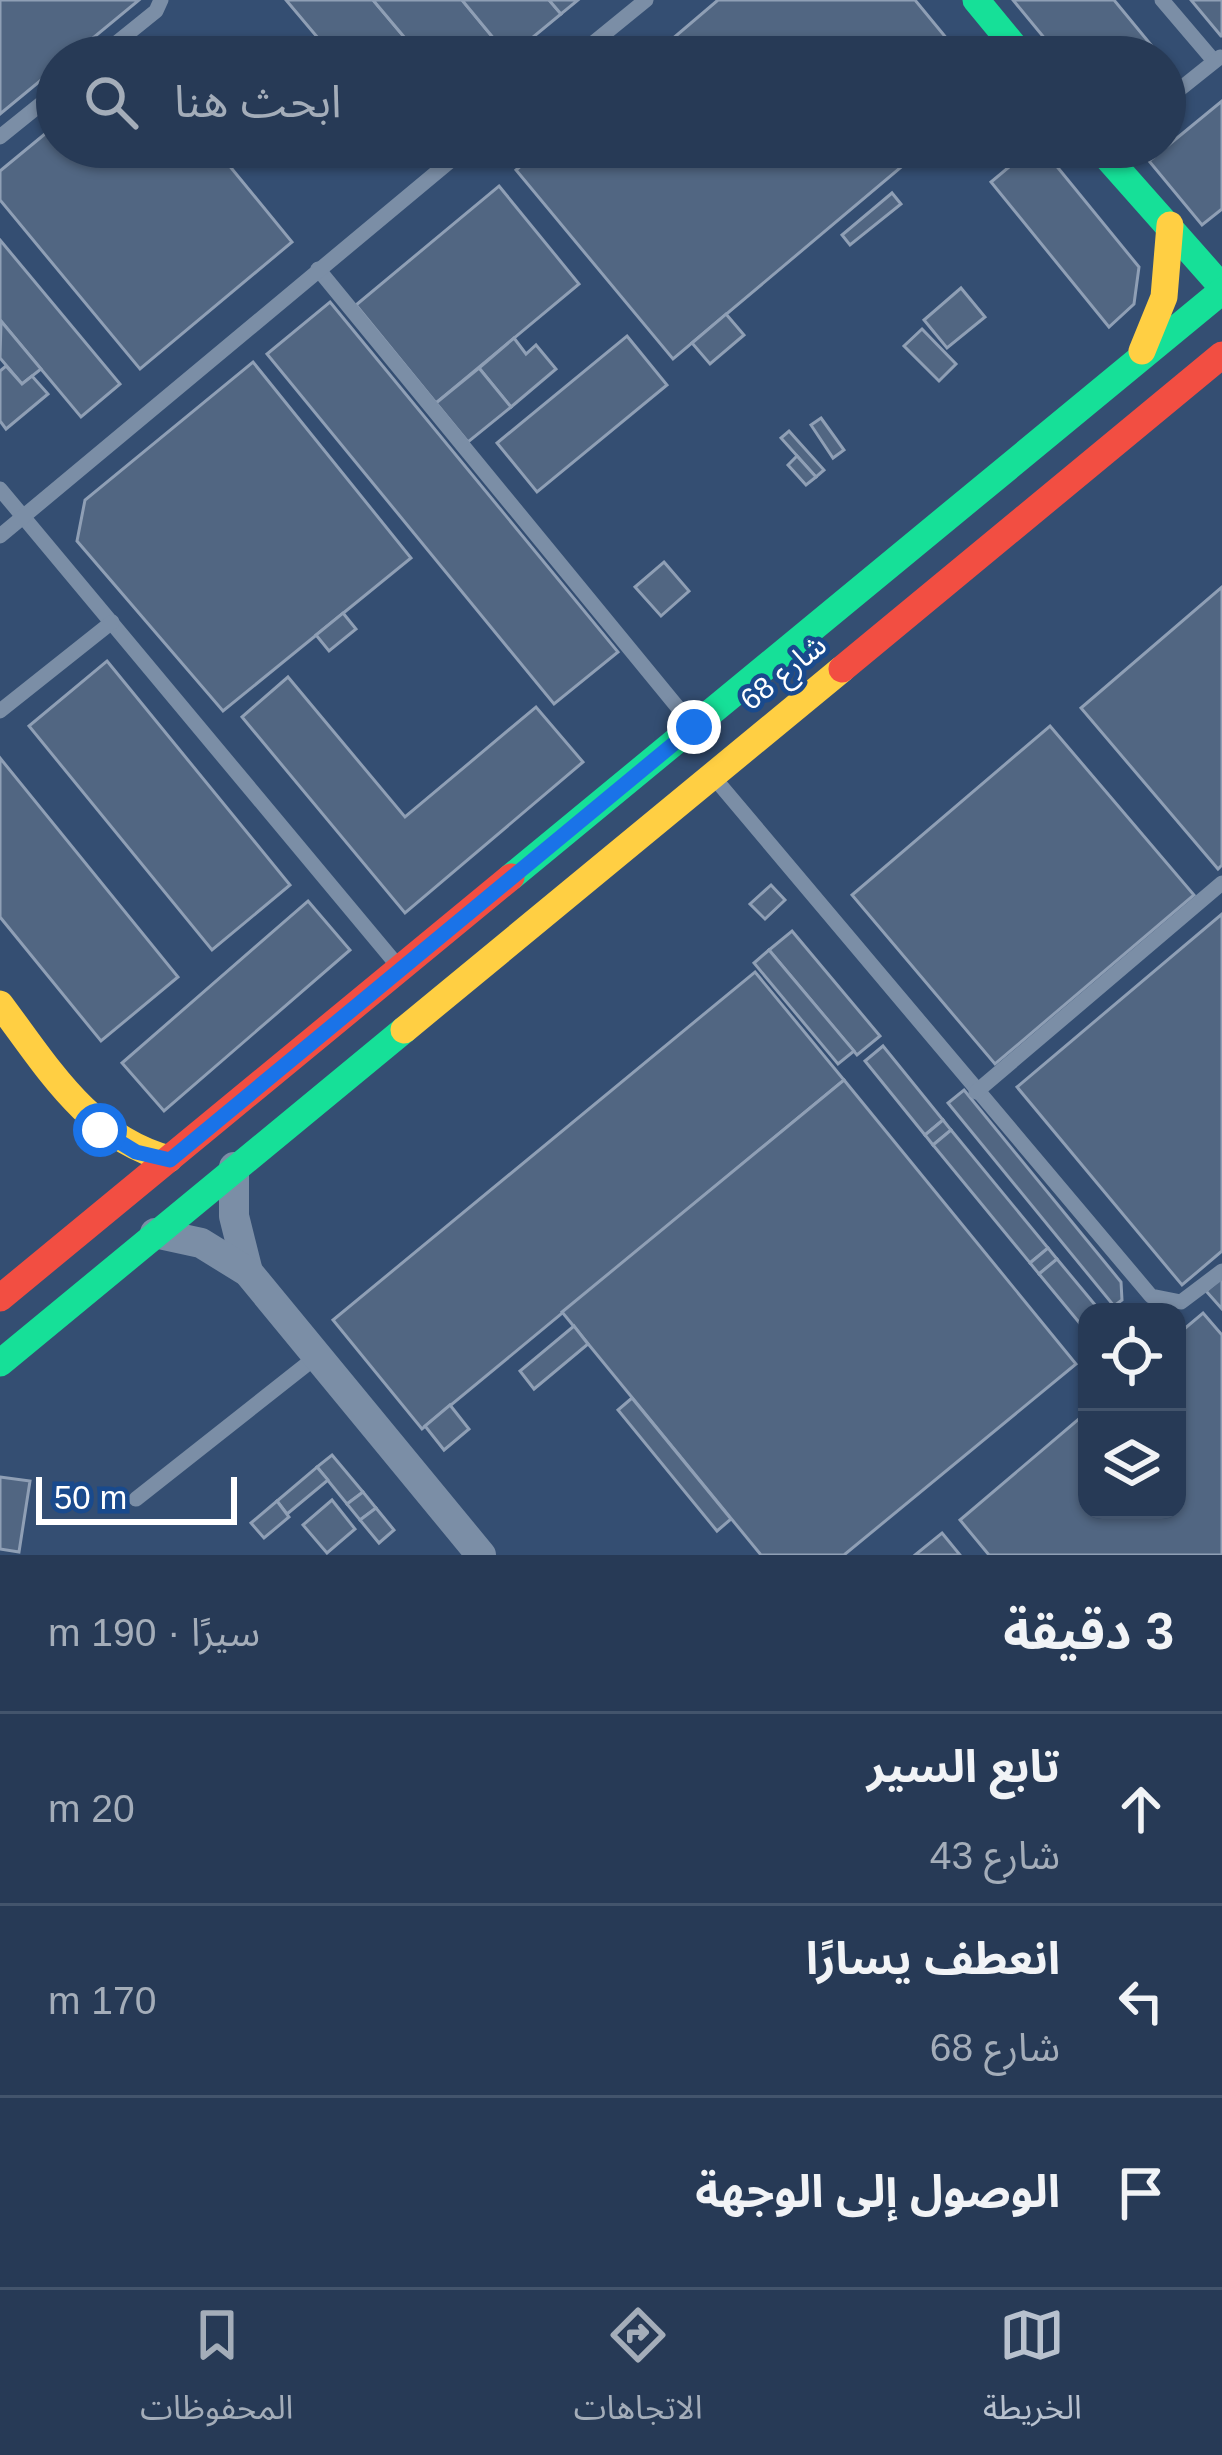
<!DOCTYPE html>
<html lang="ar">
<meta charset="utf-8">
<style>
:root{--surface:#273a56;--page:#2f415c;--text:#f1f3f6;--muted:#a4adb9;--line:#43546c;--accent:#b8c1ce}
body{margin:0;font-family:Helvetica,"Noto Sans Arabic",sans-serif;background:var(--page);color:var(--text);direction:rtl}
.controls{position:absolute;right:36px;bottom:36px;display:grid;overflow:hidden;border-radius:24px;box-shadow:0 3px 9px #0004}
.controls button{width:108px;height:108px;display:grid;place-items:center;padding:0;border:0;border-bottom:3px solid var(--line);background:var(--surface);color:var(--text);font:60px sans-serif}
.scale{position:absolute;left:36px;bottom:30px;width:201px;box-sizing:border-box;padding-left:12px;border:6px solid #fff;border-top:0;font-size:33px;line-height:42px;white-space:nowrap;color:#fff;-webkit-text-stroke:9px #194a8d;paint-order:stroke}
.stop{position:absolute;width:36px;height:36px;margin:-27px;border:9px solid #1a73e8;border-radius:50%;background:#fff}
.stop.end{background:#1a73e8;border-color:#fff;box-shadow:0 3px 12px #0008}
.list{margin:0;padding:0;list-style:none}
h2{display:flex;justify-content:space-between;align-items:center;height:156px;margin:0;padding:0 48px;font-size:51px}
h2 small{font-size:39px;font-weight:400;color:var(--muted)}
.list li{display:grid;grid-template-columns:78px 1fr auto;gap:36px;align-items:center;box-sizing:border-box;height:192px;padding:0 48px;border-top:3px solid var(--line)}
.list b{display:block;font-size:45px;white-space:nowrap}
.list p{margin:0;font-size:39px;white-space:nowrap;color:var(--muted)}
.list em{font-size:39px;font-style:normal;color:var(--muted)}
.icon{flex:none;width:66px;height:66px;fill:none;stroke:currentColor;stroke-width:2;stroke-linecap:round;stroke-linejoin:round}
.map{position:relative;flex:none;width:1222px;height:1555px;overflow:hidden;direction:ltr}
.search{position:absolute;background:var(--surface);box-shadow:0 3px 9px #0004;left:36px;right:36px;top:36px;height:132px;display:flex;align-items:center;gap:30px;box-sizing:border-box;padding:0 42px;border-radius:66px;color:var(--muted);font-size:45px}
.sheet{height:732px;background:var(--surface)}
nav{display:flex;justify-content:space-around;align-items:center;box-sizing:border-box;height:168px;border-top:3px solid var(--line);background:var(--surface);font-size:33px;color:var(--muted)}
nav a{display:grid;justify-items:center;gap:6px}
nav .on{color:var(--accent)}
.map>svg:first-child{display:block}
.building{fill:#516682;stroke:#8f9fb5;stroke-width:3}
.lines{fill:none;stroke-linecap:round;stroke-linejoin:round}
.lane{stroke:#7b8ea6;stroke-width:15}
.street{stroke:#7b8ea6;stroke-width:30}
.fast{stroke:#16e098;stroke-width:27}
.slow{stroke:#ffcf43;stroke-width:27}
.jam{stroke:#f24e42;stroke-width:27}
.route{stroke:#1a73e8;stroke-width:15}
.labels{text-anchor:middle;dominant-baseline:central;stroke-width:9;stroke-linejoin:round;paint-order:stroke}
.street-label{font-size:30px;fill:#fff;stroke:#194a8d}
</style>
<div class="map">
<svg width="1222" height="1555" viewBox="0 0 1222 1555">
<rect width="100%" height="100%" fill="#344e72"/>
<g class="building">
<path d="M0,0H139L70,57H57V67L0,114Z"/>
<path d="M286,0H373L421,57H334Z"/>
<path d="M373,0H462L509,57H421Z"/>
<path d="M462,0H549L561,14L509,57Z"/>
<path d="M549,0H578L561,14Z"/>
<path d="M718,0H915L962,57H651Z"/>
<path d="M1013,0H1114L1161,57H1060Z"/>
<path d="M1191,0H1222V36H1221Z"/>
<path d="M1165,62L1177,77L1165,87Z"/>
<path d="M1222,101V209L1202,225L1149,161Z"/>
<path d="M1167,107L1180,122L1165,134V108Z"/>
<path d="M57,124V147H214L292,242L140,369L0,200V171Z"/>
<path d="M543,147H925L673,359L516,170Z"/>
<path d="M1033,147H1041L1139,267L1134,304L1109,327L991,182Z"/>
<path d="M499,186L579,284L436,403L356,305Z"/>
<path d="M892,193L901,204L850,245L842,235Z"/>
<path d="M0,240L120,384L81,417L0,320Z"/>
<path d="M961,288L985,317L947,348L924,320Z"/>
<path d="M330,302L618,652L554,704L267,354Z"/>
<path d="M726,314L744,335L710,364L692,343Z"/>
<path d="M1,321L41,369L22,384L0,358Z"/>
<path d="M922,329L956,364L939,381L904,346Z"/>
<path d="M627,336L667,385L537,492L497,443Z"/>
<path d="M514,338L526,354L536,345L556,369L511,407L479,368Z"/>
<path d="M253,362L411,558L223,711L77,541L85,500Z"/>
<path d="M6,366L22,384L32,376L48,394L6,429L0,421V371Z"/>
<path d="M479,368L511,407L468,442L436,403Z"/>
<path d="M821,418L844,450L833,458L811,425Z"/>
<path d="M789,431L824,470L816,477L781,438Z"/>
<path d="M797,456L816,477L806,485L788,465Z"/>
<path d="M664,562L689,591L661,616L635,587Z"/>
<path d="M1222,587V865L1218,869L1081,708Z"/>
<path d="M343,613L356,629L329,651L316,635Z"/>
<path d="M107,661L290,885L212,950L29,726Z"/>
<path d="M288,677L405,817L536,707L583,762L405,913L242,717Z"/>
<path d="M1050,726L1194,895L995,1064L852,895Z"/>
<path d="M0,758L178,977L101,1041L0,917Z"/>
<path d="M771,885L785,900L765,919L750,904Z"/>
<path d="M308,901L350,950L164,1111L122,1063Z"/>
<path d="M1222,914V1251L1182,1285L1017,1087Z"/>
<path d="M792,931L880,1036L857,1055L769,950Z"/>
<path d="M769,950L854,1051L838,1064L754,963Z"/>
<path d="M755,972L844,1080L422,1429L333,1320Z"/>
<path d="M883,1046L943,1120L925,1135L865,1061Z"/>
<path d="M844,1080L1076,1364L844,1555H761L562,1312Z"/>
<path d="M964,1090L1121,1282L1122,1300L1114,1306L948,1103Z"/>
<path d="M943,1120L951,1130L933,1145L925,1135Z"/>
<path d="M951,1130L1048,1248L1030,1263L933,1145Z"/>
<path d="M1048,1248L1057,1259L1039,1274L1030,1263Z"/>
<path d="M1057,1259L1101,1312H1087V1332L1039,1274Z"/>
<path d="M1222,1277V1309L1206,1291Z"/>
<path d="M1203,1313L1222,1335V1555H989L960,1520L1087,1412V1510H1177V1335Z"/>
<path d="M574,1326L588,1344L534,1389L520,1371Z"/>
<path d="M632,1398L731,1519L717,1531L618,1410Z"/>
<path d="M450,1405L469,1429L444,1450L425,1426Z"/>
<path d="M332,1455L363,1492L347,1504L317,1467Z"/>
<path d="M317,1467L328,1480L287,1514L277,1501Z"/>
<path d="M0,1477L30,1481L19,1552L0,1549Z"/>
<path d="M363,1492L376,1508L360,1520L347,1504Z"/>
<path d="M332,1500L355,1529L327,1553L303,1525Z"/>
<path d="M277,1501L289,1517L264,1538L251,1523Z"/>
<path d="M376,1508L394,1530L379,1543L360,1520Z"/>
<path d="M942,1533L960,1555H915Z"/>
</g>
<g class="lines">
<g class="lane">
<path d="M1162,0L1214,61"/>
<path d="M99,57L156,11L161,0"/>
<path d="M576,57L646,0"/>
<path d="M1165,101L1220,57"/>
<path d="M0,137L57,91"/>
<path d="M318,269L693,726"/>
<path d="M0,489L398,966"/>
<path d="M0,536L467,147"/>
<path d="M0,711L112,622"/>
<path d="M716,780L1151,1296L1181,1302L1222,1271"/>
<path d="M976,1092L1222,883"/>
<path d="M136,1499L316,1357"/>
</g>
<g class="street">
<path d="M234,1167V1216L248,1272"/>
<path d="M155,1233L201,1243L248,1272L481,1555"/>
</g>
<g class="fast">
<path d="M976,0L1023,57"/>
<path d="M1098,147L1222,287"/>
<path d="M511,877L1222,291"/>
<path d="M0,1363L404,1030"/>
</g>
<g class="slow">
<path d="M1142,351L1164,297L1170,225"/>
<path d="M0,1004C48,1068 88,1137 169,1159"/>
<path d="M404,1030L842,669"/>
</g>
<g class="jam">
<path d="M842,669L1222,355"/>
<path d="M0,1298L511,877"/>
</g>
</g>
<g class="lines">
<path class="route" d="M100,1130L136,1152L170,1160L694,727"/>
</g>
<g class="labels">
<g class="street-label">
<text transform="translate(783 672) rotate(-39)">شارع 68</text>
</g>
</g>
</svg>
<div class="controls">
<button><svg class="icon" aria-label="locate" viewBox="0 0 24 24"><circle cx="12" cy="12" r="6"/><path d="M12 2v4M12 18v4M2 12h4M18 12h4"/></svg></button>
<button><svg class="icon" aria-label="layers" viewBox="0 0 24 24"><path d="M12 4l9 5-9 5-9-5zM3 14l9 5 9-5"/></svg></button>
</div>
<div class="scale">50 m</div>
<div class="stop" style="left:100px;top:1130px"></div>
<div class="stop end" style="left:694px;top:727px"></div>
<div class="search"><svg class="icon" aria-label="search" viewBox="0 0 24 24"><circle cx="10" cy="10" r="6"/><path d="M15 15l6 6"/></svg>ابحث هنا</div>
</div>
<section class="sheet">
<h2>3 دقيقة<small>سيرًا · 190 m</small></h2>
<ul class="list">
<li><svg class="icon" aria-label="ahead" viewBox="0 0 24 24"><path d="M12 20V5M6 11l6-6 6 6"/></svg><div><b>تابع السير</b><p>شارع 43</p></div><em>20 m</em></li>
<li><svg class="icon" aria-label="left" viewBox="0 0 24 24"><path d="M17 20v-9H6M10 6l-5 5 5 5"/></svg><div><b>انعطف يسارًا</b><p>شارع 68</p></div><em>170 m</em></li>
<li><svg class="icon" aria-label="arrive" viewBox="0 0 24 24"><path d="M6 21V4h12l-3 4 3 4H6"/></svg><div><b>الوصول إلى الوجهة</b></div></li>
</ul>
</section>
<nav>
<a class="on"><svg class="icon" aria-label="map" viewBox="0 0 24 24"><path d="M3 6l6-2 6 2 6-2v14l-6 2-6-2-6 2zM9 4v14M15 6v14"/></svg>الخريطة</a>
<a><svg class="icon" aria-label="directions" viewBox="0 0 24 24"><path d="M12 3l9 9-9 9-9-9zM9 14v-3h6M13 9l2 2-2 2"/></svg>الاتجاهات</a>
<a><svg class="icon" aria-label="saved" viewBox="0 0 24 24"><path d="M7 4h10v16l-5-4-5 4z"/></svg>المحفوظات</a>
</nav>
